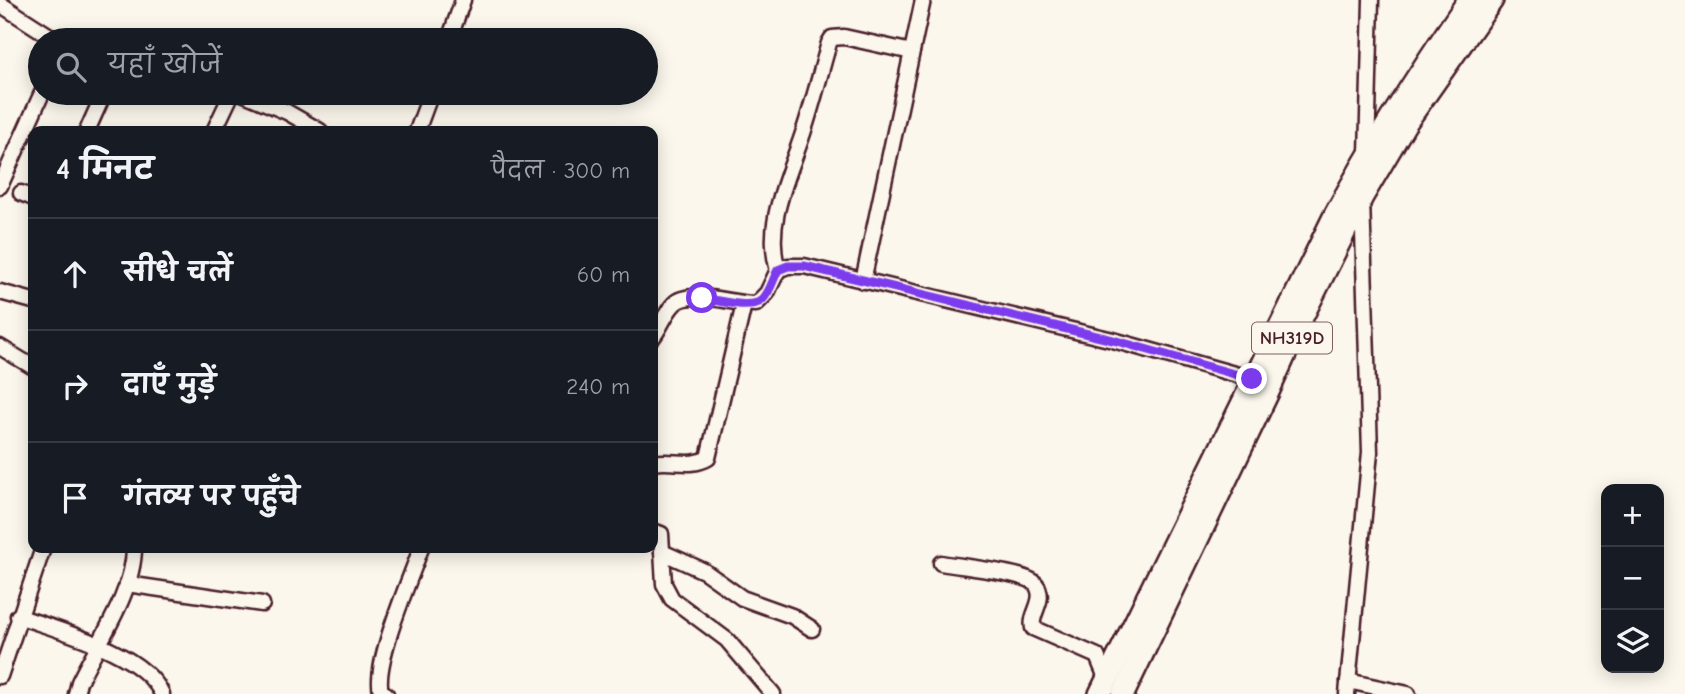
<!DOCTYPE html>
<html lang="hi">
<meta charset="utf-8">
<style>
:root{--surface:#171b24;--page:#242831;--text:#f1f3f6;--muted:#9ea1a6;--line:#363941}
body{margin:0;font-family:"Comic Neue","Playpen Sans Deva",sans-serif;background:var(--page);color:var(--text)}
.controls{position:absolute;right:21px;bottom:21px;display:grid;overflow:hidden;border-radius:14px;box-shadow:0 4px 18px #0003}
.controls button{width:63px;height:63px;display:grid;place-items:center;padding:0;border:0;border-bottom:2px solid var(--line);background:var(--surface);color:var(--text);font:35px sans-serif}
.stop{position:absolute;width:21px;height:21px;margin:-16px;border:5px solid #7c3aed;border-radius:50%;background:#fff}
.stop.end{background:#7c3aed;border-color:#fff;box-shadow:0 2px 7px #0008}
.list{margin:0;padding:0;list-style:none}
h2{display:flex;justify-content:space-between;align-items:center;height:91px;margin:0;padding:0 28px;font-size:30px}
h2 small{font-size:23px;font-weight:400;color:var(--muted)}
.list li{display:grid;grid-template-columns:46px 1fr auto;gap:21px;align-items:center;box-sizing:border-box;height:112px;padding:0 28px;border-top:2px solid var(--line)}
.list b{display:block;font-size:26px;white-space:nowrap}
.list em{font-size:23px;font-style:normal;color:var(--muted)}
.icon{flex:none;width:38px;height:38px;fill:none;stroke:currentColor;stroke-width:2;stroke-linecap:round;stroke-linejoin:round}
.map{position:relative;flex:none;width:1685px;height:694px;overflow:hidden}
.search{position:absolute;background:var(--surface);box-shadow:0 4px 18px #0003;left:28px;top:28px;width:630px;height:77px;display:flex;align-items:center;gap:18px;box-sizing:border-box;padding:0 24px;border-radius:38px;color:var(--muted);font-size:26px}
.panel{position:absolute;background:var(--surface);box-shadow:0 4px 18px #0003;left:28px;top:126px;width:630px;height:427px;border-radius:14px}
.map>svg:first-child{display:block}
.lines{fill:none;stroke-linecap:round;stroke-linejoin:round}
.minor-casing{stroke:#4a1f2b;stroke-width:19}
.highway-casing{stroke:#4a1f2b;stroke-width:26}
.minor{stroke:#fbf7ec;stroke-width:14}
.highway{stroke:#fbf7ec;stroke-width:21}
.route{stroke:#7c3aed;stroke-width:9}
.labels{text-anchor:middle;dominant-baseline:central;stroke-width:7;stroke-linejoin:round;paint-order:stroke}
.shield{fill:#fbf7ec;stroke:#7f6065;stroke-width:2}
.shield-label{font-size:19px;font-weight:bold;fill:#4a1f2b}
</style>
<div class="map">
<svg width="1685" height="694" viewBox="0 0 1685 694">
<rect width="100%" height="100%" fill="#fbf7ec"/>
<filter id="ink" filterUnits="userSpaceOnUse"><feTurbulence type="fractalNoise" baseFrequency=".0143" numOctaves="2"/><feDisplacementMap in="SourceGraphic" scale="14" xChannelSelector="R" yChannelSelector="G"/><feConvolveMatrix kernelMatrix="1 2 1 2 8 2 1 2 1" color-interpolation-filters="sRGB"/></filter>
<g filter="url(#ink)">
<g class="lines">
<defs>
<g id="minor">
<path d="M0,4L56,40"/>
<path d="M449,40L463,0"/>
<path d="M242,93L287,112L320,131"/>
<path d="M87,131L104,93"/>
<path d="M214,131L232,93"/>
<path d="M417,131L431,93"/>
<path d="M1367,155L1371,0"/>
<path d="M0,186L42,93"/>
<path d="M21,193L33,198"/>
<path d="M778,270C763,221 791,173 805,127C814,99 821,71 829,43L832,38L844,37L912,52"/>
<path d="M863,281L923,0"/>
<path d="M0,292L33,301"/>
<path d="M653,337C661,327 665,313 674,304C689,288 735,305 756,304L767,293L778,270L788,266H804L1113,340L1252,379"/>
<path d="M0,347L33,367"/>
<path d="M653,463C671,459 692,468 708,458L744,304"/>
<path d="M653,531L661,534L664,584L672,599L727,640L773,694"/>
<path d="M662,552L704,571L742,598L792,616L812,629"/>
<path d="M941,563C964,567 1009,571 1028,579C1033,581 1038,585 1039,591C1043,603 1030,615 1033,628L1097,656L1107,680"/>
<path d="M127,584L262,604"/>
<path d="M18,616C60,631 143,652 162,694"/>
<path d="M0,676L43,548"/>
<path d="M1348,681L1408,694"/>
<path d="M76,694L79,682C98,642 134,592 134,548"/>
<path d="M386,694L381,692C373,663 410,580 421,548"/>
<path d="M1347,694L1370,452L1362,200"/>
</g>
<g id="highway">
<path d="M1100,694L1335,215C1375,140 1421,70 1469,0"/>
<path d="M1123,694L1268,392L1302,317L1362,197L1405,124L1492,0"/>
</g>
</defs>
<use href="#minor" class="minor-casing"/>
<use href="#highway" class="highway-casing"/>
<use href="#minor" class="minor"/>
<use href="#highway" class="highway"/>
</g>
</g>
<g class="lines" filter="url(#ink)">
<path class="route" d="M702,298C716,300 751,310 762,300C770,293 773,279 778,270L788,266H804L1113,340L1252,379"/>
</g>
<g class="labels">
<rect class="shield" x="1252" y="322.5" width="80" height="31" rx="5"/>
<g class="shield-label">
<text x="1292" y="338">NH319D</text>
</g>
</g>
</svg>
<div class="controls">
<button>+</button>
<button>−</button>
<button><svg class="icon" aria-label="layers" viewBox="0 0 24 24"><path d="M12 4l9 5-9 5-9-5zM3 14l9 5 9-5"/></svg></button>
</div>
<div class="stop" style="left:702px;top:298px"></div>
<div class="stop end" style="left:1252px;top:379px"></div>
<div class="search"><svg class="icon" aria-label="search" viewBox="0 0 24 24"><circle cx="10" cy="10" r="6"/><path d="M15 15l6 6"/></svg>यहाँ खोजें</div>
<section class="panel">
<h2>4 मिनट<small>पैदल · 300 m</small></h2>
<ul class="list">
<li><svg class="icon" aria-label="ahead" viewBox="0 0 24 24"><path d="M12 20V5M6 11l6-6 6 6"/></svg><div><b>सीधे चलें</b></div><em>60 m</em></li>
<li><svg class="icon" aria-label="right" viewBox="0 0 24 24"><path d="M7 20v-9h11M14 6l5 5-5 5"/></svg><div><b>दाएँ मुड़ें</b></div><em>240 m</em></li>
<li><svg class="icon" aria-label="arrive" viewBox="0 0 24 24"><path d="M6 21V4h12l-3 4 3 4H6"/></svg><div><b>गंतव्य पर पहुँचे</b></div></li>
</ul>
</section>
</div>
